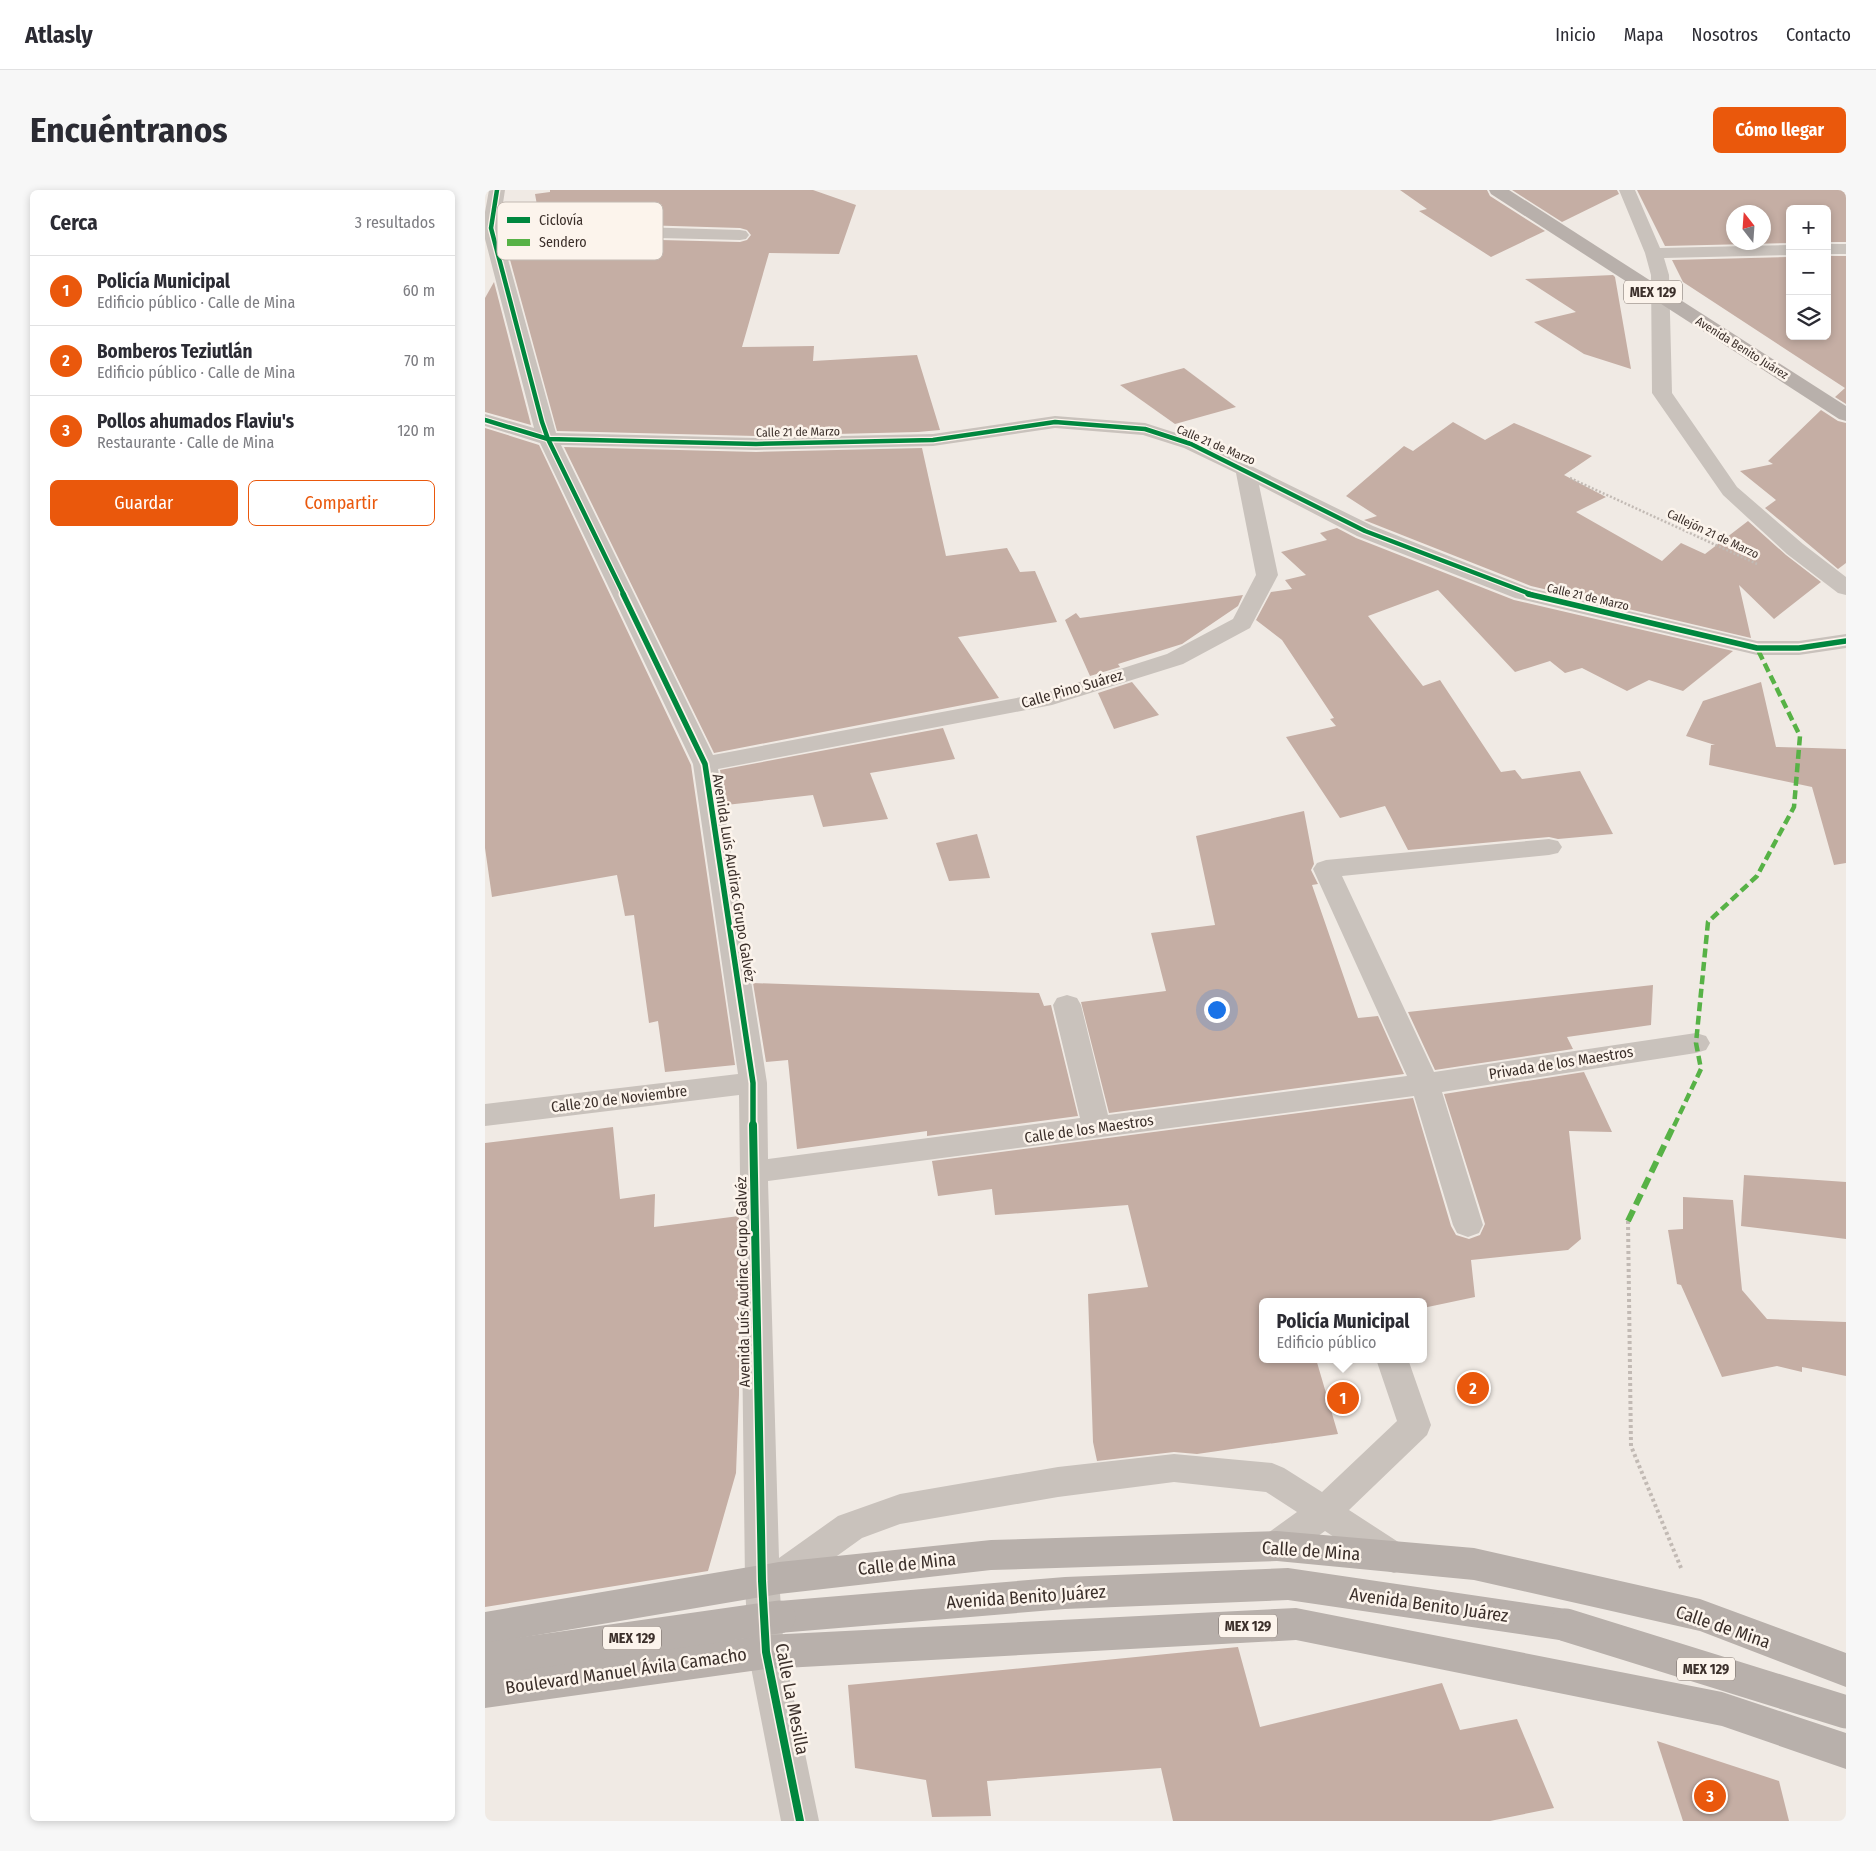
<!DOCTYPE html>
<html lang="es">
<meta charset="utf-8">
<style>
:root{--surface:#fff;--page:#f7f7f7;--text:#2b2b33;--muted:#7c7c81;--line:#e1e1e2;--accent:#ea580c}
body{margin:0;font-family:"Fira Sans Condensed",sans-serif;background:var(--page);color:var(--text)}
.controls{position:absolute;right:15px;top:15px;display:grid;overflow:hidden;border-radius:8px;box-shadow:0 2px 8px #0003}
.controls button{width:45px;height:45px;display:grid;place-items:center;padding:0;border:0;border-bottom:1px solid var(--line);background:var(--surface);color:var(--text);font:25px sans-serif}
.compass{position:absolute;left:1241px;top:15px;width:45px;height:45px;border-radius:50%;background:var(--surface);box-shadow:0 2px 8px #0003;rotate:343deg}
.you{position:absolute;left:731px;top:819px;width:18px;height:18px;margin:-12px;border:4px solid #fff;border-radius:50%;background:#1a73e8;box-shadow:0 0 0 8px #1a73e833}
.badge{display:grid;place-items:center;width:32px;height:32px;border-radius:50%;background:var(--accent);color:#fff;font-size:16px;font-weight:700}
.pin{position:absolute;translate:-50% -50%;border:2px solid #fff;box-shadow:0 1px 5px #0006}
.popup{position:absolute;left:774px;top:1108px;width:168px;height:65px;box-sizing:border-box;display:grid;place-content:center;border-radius:8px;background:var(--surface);filter:drop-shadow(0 1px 4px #0005);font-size:16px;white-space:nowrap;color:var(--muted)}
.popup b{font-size:19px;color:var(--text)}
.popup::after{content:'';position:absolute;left:50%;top:100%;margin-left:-10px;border:10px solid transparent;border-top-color:var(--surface)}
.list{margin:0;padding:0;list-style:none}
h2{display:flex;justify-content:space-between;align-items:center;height:65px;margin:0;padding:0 20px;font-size:21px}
h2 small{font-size:16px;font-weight:400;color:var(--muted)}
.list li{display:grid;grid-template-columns:32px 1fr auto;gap:15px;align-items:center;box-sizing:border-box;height:70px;padding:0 20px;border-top:1px solid var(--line)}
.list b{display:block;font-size:19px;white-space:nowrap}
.list p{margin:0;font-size:16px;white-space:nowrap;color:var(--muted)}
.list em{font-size:16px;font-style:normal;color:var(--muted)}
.actions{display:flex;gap:10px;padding:15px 20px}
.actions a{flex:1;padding:11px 0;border:1px solid var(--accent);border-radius:8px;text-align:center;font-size:18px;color:var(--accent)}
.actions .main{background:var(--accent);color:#fff}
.icon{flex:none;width:28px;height:28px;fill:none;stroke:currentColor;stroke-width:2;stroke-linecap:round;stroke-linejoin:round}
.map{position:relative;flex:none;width:1361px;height:1631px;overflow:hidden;border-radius:8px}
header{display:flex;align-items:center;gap:30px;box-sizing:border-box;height:70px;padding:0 25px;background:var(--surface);border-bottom:1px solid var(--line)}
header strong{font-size:24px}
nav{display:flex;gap:28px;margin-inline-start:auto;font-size:18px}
.intro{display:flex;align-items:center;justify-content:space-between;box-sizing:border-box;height:120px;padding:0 30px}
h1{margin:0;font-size:35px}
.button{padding:12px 22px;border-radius:8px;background:var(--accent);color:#fff;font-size:18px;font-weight:700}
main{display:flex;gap:30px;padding:0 30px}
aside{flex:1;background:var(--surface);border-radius:8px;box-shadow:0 2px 8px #0003}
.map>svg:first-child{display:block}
.building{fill:#c5aea4;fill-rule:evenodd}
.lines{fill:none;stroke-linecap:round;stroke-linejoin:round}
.path-far1{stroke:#c2bab4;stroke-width:2.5;stroke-dasharray:2 2;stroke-linecap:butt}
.path{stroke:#c2bab4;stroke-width:4;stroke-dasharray:3 3;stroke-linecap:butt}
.minor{fill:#c9c2bc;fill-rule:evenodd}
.major{fill:#b8b0ab;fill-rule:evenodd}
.major-bridge{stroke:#b8b0ab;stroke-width:33}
.quiet-far1{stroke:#57b246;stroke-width:4.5;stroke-dasharray:9 4.5;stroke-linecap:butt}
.quiet{stroke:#57b246;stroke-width:6;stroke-dasharray:12 6;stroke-linecap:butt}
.cycleway-far2-casing{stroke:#fcf4ec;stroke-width:7}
.cycleway-far1-casing{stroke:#fcf4ec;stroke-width:9}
.cycleway-casing{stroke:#fcf4ec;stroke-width:11}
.cycleway-far2{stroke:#00873e;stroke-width:4.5}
.cycleway-far1{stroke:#00873e;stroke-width:5.5}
.cycleway{stroke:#00873e;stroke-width:8}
.labels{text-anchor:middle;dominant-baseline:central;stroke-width:5;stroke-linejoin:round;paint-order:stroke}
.far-street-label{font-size:12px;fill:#3b2f2a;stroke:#fcf4ec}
.shield{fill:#fcf4ec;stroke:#756a64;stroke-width:1}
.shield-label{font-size:14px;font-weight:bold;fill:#3b2f2a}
.street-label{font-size:15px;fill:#3b2f2a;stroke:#fcf4ec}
.near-street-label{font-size:18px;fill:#3b2f2a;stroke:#fcf4ec}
.key{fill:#fcf4ec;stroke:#c2b9b2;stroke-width:1}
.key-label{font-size:14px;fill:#3b2f2a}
</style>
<header>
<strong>Atlasly</strong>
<nav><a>Inicio</a><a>Mapa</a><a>Nosotros</a><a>Contacto</a></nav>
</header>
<div class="intro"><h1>Encuéntranos</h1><a class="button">Cómo llegar</a></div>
<main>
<aside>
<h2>Cerca<small>3 resultados</small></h2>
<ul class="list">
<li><span class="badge">1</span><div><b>Policía Municipal</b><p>Edificio público · Calle de Mina</p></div><em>60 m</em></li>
<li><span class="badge">2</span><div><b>Bomberos Teziutlán</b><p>Edificio público · Calle de Mina</p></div><em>70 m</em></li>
<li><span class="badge">3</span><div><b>Pollos ahumados Flaviu's</b><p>Restaurante · Calle de Mina</p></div><em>120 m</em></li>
</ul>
<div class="actions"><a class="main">Guardar</a><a>Compartir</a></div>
</aside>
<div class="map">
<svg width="1361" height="1631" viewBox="0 0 1361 1631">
<rect width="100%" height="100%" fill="#f0eae4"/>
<g class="building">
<path d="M65,0H328L371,15L354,64L284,63L257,157L329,156L328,171L432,165L455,240L433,242L271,246L72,241L24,66L33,49L57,50V47L255,52L262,50L266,45L262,40L255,38L55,32L50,4L65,2Z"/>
<path d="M915,0H1002L1005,6L1060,41L1006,67L934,21L942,19Z"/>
<path d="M1027,0H1132L1134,4L1077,32Z"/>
<path d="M1152,0H1361V52H1342V19H1305V53L1180,56ZM1248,22H1278V52H1248Z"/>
<path d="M1342,66H1361V214L1350,207L1360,198L1198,92L1187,70L1305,67V146H1342Z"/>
<path d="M1128,85L1130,87L1146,179L1099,164L1049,132L1091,122L1040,89Z"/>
<path d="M9,92L46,235L0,222V108Z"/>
<path d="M699,178L751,217L690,234L635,195Z"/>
<path d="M1336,220L1353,231L1361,233V373L1353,379L1280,318L1291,310L1255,281L1288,274L1283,271Z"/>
<path d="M968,232L1000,250L1029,233L1107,266L1079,285L1121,307L1091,322L1177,371L1196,353L1220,364L1263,331L1301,365L1336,392L1289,429L1254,395L1266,448L1046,396L879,330L892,326L861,306L919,256L928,261Z"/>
<path d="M0,238L54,255L206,575L250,875L180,882L173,831L164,833L149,725L140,726L132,685L7,707L0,658Z"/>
<path d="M79,257L271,262L437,258L461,366L522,358L535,382L550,381L572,432L473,447L514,508L229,563Z"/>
<path d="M852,338L871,348L1029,410L1248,461L1198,501L1164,490L1142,501L1097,478L1080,483L1065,471L1030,482L953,400L883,426L938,496L955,490L1016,582L1030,580L1037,589L1095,581L1128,644L1073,649L1064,647L923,660L900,616L855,628L801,547L851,536L845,529L849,528L797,450L771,430L786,402L807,399L800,390L821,385L796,362L842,350L835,343Z"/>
<path d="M758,405L753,416L697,454L633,474L635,477L605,486L580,430L591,423L595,428Z"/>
<path d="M647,492L674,525L629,539L613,503Z"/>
<path d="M1276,492L1291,557L1361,559V673L1349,675L1327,597L1224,575L1226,555H1230L1201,546L1218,511Z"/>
<path d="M458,538L470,569L385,583L403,629L338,637L328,605L241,615L235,580Z"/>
<path d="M819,621L829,674L826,680L833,694L827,695L873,828L893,826L919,884L624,923L596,812L681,801L666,743L730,735L711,646Z"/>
<path d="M492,644L505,688L464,691L451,653Z"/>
<path d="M268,793L554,803L559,816L566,815L593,926L442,946V941L312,959L303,870L281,872Z"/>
<path d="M1168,795L1166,835L1082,847L1088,859L950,880L923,822Z"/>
<path d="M1099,882L1127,942L1084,941L1096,1049L1083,1060L986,1070L990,1107L938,1118V1112H778V1169H831L853,1244L712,1264L689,1262L612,1271L608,1252L603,1104L663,1097L643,1015L510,1025L507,999L453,1006L447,971L928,908L966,1036L971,1045L984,1049L995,1045L1000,1034L959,904Z"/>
<path d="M128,937L135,1009L170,1004L169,1037L254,1026V1205L251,1283L223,1381L0,1417V953Z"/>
<path d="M1259,985L1361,992V1049L1256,1036Z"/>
<path d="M1198,1007L1248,1010L1257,1100L1282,1129L1361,1132V1186L1317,1177V1182L1292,1176L1237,1187L1196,1095L1192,1094L1183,1040L1198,1039Z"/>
<path d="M753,1457L775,1537L957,1493L975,1540L1032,1529L1069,1618L1005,1631H688L676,1578L502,1591L506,1626L447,1627L441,1590L370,1578L363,1495Z"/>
<path d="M1172,1551L1294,1591L1304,1631H1198Z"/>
</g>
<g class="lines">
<path class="path-far1" d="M1085,288L1272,374"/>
<path class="path" d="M1143,1031L1146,1256L1196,1378"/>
<g class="minor">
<path d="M4,0H20L15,33L255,40L261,41L264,45L261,49L255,50L16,44L71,243L271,248L448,244L570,226L660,233L713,250L888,336L1045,398L1272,451H1314L1361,444V458L1314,465H1272L1030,408L872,346L774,295L793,385L765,438L698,474L567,515L233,579L282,893L283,969L595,928L568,815L572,808L582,805L592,808L596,815L623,925L922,886L828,679L832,673L841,670L1064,649L1073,651L1077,657L1073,663L1064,665L857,686L949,882L1211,843L1221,846L1225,853L1221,860L1211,863L957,902L998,1035L994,1043L983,1047L972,1043L968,1035L929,906L283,991L294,1368L353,1326L415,1304L573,1277L689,1264L787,1273L799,1278L837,1302L912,1231L891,1169H923L946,1235L942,1245L864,1320L921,1357L926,1368L921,1379L909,1383L897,1379L840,1341L804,1367L792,1371L780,1367L775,1356L780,1345L812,1322L781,1302L689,1292L573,1307L415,1334L377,1348L306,1399L295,1403L299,1462L334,1631H296L263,1462L260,1391L254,905L0,936V914L253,884L208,574L55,253L0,236V224L49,238L0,49V22ZM570,238L658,245L699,258L751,283L771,385L748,429L682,464L563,502L228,565L76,255L271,260L448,256Z"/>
<path d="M1134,0H1150L1175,58L1305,55V65L1179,68L1184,85L1187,203L1252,297L1318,354L1361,387V405L1353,403L1302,364L1238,305L1167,203L1166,85L1160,63Z"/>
<rect x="1342" y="54" width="19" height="10"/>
</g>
<g class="major">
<path d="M1004,0H1024L1361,216V231L1354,229L1006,4Z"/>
<path d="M792,1341L989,1358L1215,1409L1361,1463V1497L1215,1441L989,1390L792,1371L506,1380L294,1404L0,1454V1422L294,1372L506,1350Z"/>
<path d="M803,1378L1081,1419L1094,1424L1099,1435L1094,1446L1081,1451L803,1410L580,1419L294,1443L281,1438L276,1427L281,1416L294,1411L580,1387Z"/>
<path d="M811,1418L1237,1502L1361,1543V1579L1237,1536L811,1450L281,1479L0,1518V1484L281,1445Z"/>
</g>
<g class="major-bridge">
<path d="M1081,1435L1361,1522"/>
<path d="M0,1469L294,1427"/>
</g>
<path class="quiet-far1" d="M1189,936L1216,879L1211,853L1223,732L1272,686L1309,617L1315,546L1272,458"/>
<path class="quiet" d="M1143,1031L1189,935"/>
<defs>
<g id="cycleway-far2">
<path d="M12,0L6,38L57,232L63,249L139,405"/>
<path d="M0,230L63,249L271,254L448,250L570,232L660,239L706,254L880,341L1048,405"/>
</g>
<g id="cycleway-far1">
<path d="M138,404L220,574L268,893V936"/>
<path d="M1043,404L1272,458H1314L1361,451"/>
</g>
<path id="cycleway" d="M268,935L277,1391L281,1462L315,1631"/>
</defs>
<use href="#cycleway-far2" class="cycleway-far2-casing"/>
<use href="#cycleway-far1" class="cycleway-far1-casing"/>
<use href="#cycleway" class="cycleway-casing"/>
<use href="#cycleway-far2" class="cycleway-far2"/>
<use href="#cycleway-far1" class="cycleway-far1"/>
<use href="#cycleway" class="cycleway"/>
</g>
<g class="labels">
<g class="far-street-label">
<text transform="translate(1257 158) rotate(32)">Avenida Benito Juárez</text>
<text transform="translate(313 242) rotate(-1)">Calle 21 de Marzo</text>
<text transform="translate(731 255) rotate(23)">Calle 21 de Marzo</text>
<text transform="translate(1228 344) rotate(25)">Callejón 21 de Marzo</text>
<text transform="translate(1103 407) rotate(13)">Calle 21 de Marzo</text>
</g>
<g class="shield">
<rect x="1139" y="90.5" width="58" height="23" rx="4"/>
<rect x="734" y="1424.5" width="58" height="23" rx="4"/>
<rect x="118" y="1436.5" width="58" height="23" rx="4"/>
<rect x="1192" y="1467.5" width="58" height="23" rx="4"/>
</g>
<g class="shield-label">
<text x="1168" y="102">MEX 129</text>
<text x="763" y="1436">MEX 129</text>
<text x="147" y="1448">MEX 129</text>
<text x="1221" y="1479">MEX 129</text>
</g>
<g class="street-label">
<text transform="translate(587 499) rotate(-16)">Calle Pino Suárez</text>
<text transform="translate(249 688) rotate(81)">Avenida Luís Audirac Grupo Galvéz</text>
<text transform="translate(1076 873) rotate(-9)">Privada de los Maestros</text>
<text transform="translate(134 909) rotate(-7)">Calle 20 de Noviembre</text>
<text transform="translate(604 939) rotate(-8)">Calle de los Maestros</text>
<text transform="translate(258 1092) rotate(-91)">Avenida Luís Audirac Grupo Galvéz</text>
</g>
<g class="near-street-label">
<text transform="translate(826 1361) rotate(4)">Calle de Mina</text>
<text transform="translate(422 1374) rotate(-6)">Calle de Mina</text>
<text transform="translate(541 1407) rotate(-4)">Avenida Benito Juárez</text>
<text transform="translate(944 1415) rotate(8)">Avenida Benito Juárez</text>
<text transform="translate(1238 1437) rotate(19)">Calle de Mina</text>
<text transform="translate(141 1481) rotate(-8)">Boulevard Manuel Ávila Camacho</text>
<text transform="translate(307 1509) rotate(79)">Calle La Mesilla</text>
</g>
</g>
<rect x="12" y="12" width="166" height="58" rx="8" class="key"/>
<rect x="22" y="27" width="23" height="6" fill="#00873e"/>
<rect x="22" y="49" width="23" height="7" fill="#57b246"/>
<g class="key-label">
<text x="54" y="35">Ciclovía</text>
<text x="54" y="57">Sendero</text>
</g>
</svg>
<div class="controls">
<button>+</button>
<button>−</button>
<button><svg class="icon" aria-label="layers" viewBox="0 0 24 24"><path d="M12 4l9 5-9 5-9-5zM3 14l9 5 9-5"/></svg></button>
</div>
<svg class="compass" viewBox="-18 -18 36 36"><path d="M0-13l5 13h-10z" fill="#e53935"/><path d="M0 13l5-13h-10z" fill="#7c7c81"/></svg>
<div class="you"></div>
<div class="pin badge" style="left:858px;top:1208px">1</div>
<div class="popup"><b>Policía Municipal</b>Edificio público</div>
<div class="pin badge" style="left:988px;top:1198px">2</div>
<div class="pin badge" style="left:1225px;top:1606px">3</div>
</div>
</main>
